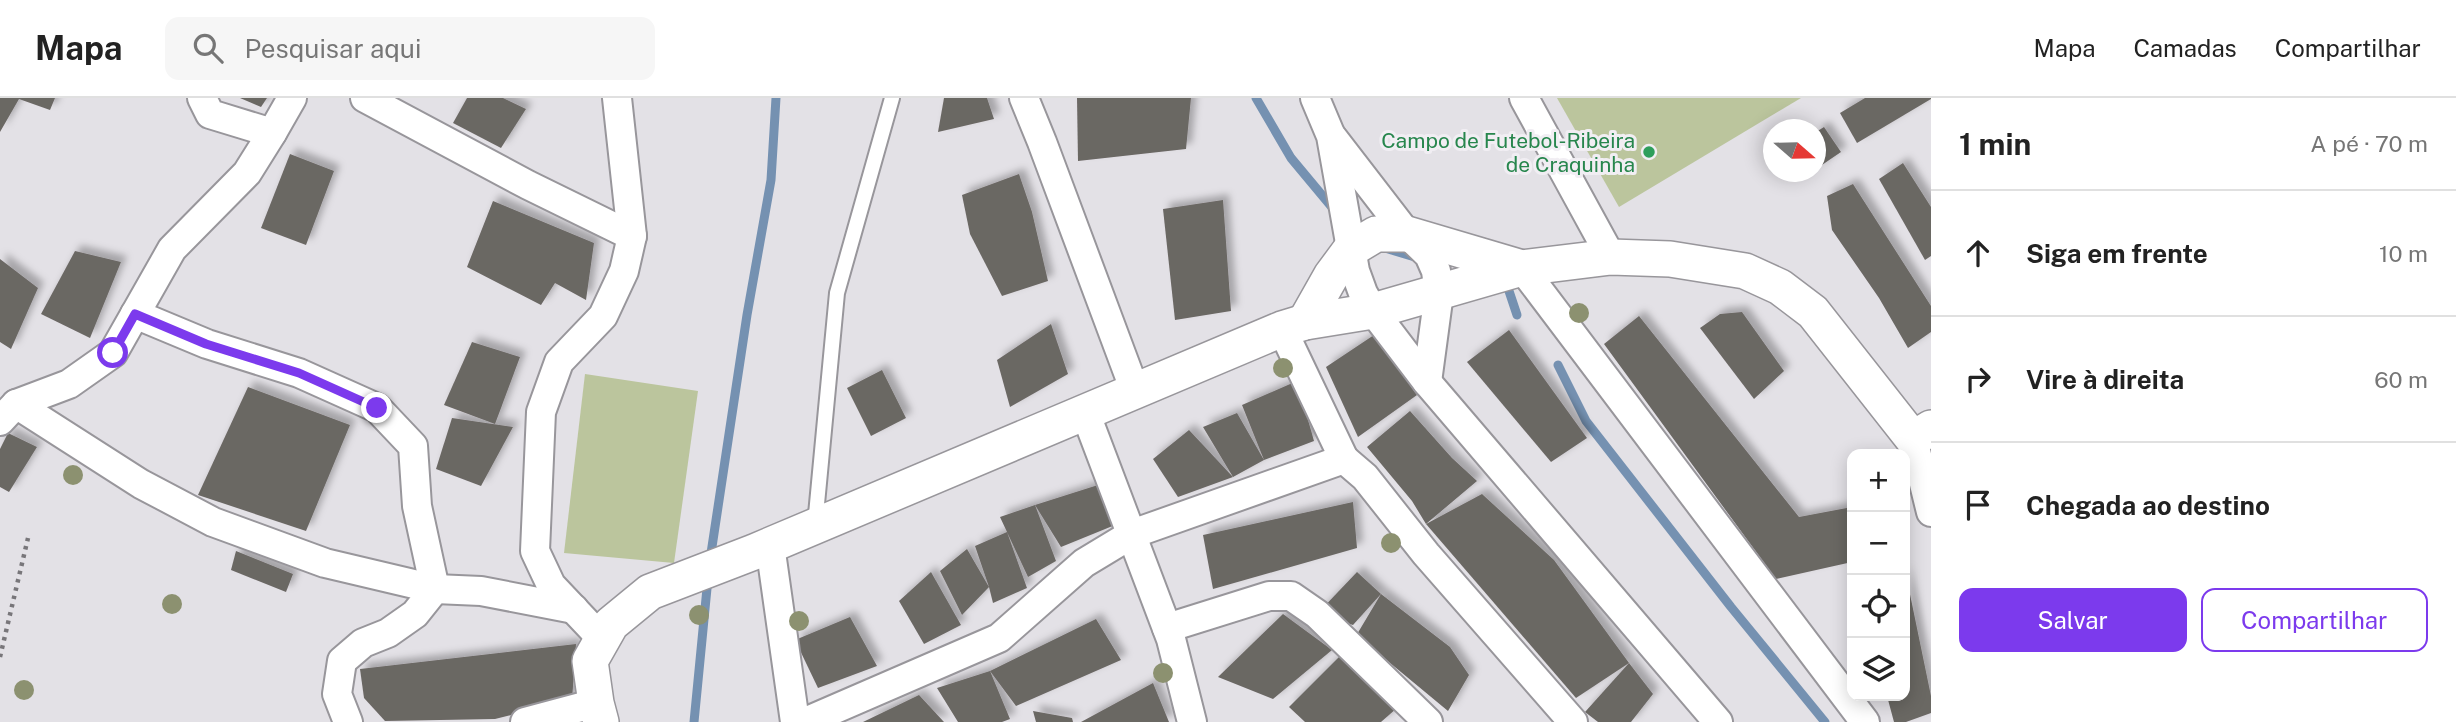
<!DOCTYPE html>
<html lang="pt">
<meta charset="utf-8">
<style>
:root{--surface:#fff;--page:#f6f6f6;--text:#222;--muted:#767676;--line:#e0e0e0;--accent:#7c3aed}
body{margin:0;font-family:"Public Sans",sans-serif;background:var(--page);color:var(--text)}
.controls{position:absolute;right:21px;bottom:21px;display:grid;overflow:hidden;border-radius:14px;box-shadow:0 4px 18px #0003}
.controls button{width:63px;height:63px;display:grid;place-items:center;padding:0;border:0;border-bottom:2px solid var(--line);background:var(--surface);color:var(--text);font:35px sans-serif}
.compass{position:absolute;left:1763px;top:21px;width:63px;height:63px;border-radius:50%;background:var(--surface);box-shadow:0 4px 18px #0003;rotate:110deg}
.stop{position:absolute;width:21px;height:21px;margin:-16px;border:5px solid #7c3aed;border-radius:50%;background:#fff}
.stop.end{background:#7c3aed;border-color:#fff;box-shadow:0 2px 7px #0008}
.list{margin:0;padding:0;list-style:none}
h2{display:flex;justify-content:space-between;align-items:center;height:91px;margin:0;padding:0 28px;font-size:30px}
h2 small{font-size:23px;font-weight:400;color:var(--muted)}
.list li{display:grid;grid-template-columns:46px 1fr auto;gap:21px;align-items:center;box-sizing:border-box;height:126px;padding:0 28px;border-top:2px solid var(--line)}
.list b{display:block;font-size:26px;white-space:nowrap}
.list em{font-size:23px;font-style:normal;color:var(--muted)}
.actions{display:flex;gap:14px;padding:21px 28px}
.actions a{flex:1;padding:16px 0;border:2px solid var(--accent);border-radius:14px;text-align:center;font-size:24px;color:var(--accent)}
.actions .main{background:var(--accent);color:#fff}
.icon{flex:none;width:38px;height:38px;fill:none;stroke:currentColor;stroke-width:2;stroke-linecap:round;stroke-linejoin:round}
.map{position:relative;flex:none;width:1931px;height:624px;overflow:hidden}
header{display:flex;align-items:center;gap:42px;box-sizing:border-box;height:98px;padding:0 35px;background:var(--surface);border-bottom:2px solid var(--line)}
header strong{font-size:33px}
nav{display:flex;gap:38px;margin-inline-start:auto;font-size:24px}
.search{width:490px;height:63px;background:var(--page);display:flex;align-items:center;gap:18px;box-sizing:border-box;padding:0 24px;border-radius:14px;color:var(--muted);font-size:26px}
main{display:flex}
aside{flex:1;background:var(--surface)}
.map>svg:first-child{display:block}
.green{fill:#bbc59d}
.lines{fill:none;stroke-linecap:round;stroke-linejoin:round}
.stream{stroke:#7591b1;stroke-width:9}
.building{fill:#6b6764;filter:url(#shadow)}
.service-casing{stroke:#98969b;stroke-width:18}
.minor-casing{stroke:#98969b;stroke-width:32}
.tertiary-casing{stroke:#98969b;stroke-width:38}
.path{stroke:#78767a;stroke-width:4.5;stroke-dasharray:3.5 5;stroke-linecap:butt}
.service{stroke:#fff;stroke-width:14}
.minor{stroke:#fff;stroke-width:28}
.tertiary{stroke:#fff;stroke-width:35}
.tree{fill:#8c9170}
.route{stroke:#7c3aed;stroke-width:9}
.leisure-dot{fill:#2e9e5b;stroke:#f1eef3;stroke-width:2.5}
.labels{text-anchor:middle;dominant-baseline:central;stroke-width:6;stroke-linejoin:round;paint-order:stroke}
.leisure-label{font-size:21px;fill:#27864d;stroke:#f1eef3;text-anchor:end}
</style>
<header>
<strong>Mapa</strong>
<div class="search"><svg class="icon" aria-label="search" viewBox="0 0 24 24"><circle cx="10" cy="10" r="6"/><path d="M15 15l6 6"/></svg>Pesquisar aqui</div>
<nav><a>Mapa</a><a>Camadas</a><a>Compartilhar</a></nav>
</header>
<main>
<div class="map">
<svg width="1931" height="624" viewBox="0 0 1931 624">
<defs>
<filter id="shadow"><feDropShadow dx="6" dy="-6" stdDeviation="3.5" flood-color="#0004"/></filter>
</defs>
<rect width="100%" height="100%" fill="#e3e1e6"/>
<g class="green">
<path d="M1557,0H1801L1619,109Z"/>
<path d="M585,276L698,293L674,465L564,455Z"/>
</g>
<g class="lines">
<g class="stream">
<path d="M1256,0L1291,60L1336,114"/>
<path d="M1385,150L1418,160"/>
<path d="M1502,186L1507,187L1517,217"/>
<path d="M1558,267L1586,323L1731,509L1825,624"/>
<path d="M710,462L747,217L771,82L776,0"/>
<path d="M694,624L708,480"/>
</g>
</g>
<g class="building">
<path d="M0,0H55L50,12L19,1L0,34Z"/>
<path d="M240,0H267L261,9Z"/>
<path d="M467,0H503L526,11L501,50L453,25Z"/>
<path d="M944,0H987L994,21L938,34Z"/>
<path d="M1077,0H1191L1186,51L1078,63Z"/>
<path d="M1865,0H1931V1L1857,45L1840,15Z"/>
<path d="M1824,29L1841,54L1816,71V34Z"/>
<path d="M290,56L334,73L306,147L261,130Z"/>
<path d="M1903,65L1931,109V158L1925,162L1879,81Z"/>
<path d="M1019,76L1032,114L1048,183L1002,198L970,136L962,97Z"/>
<path d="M1853,86L1931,208V234L1908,250L1879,200L1832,132L1827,98Z"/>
<path d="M1223,102L1231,213L1175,222L1163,111Z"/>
<path d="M493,103L594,145L586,202L555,185L541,207L467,169Z"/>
<path d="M75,153L121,164L90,240L41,216Z"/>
<path d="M0,161L38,190L11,251L0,244Z"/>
<path d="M1742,214L1784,273L1754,301L1700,230L1720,216Z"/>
<path d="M1639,218L1799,419L1852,409V464L1776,481L1604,246Z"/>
<path d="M1051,226L1068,276L1010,309L997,262Z"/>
<path d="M1509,232L1587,340L1551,364L1467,264Z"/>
<path d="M1374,237L1417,297L1358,339L1326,269Z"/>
<path d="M472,244L520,259L495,326L444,307Z"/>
<path d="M882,272L906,320L871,338L847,290Z"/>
<path d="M1297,283L1314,343L1264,362L1233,379L1203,329L1237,315L1264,362L1242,307Z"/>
<path d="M248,289L350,327L306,433L198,397Z"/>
<path d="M1410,313L1452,360L1477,383L1426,426L1412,403L1367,349Z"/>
<path d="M452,320L513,329L481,388L436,371Z"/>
<path d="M1189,332L1233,379L1178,399L1153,361Z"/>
<path d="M8,335L37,349L9,394L0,389V351Z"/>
<path d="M1098,387L1115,427L1061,449L1035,407Z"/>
<path d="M1482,396L1554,462L1629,565L1576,600L1426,426Z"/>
<path d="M1353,404L1357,450L1213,491L1203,437Z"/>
<path d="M1035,407L1056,463L1028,479L1007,434L1027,490L993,505L989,489L962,517L940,473L967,451L989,489L975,448L1007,434L1000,419Z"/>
<path d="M236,453L293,476L286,494L231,472Z"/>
<path d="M1905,472L1931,598V615L1906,624H1894L1887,598H1905Z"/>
<path d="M931,474L961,527L924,546L899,503Z"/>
<path d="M1357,474L1381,496L1353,527L1317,516Z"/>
<path d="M1381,496L1450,549L1469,577L1448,613L1384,560L1350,548Z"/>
<path d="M1283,516L1332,552L1273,601L1218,579Z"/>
<path d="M850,519L877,568L818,590L795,542Z"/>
<path d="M1096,521L1121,562L1016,608L990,573L1010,621L1002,624H958L937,590L990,573Z"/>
<path d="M576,546L572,602L495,621L385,623L364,600L360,571Z"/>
<path d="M1341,557L1397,610L1381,624H1305L1289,609Z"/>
<path d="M1629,565L1653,596L1631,624H1598L1585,614Z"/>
<path d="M1153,585L1169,624H1081Z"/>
<path d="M919,597L944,624H863Z"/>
<path d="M1033,613L1072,620L1073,624H1036Z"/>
</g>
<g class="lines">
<defs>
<path id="service" d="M815,427L837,195L892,0"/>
<g id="minor">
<path d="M202,0L210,16L272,35L292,0"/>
<path d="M365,0L528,87L632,138L624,173L603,218L559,264L541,314L535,453L551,487L603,542"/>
<path d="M617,0L632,138"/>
<path d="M1024,0L1042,44L1135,293"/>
<path d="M1315,0L1331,38L1355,173L1363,195L1373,213L1427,284L1718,624"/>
<path d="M1524,0L1611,159"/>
<path d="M1333,40L1407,136L1429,157L1436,173L1439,195L1427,284"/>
<path d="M1522,170L1865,624"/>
<path d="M135,216L207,246L299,275L377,310L413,348L417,408L435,491L415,516L388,535L363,545L342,563L337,596L348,624"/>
<path d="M1282,231L1344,361"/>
<path d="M16,306L141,386L213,424L325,465L435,491L481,493L574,511"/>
<path d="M1085,314L1171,541L1192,624"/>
<path d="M0,323L16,306L69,286L113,255L172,151L247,75L272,35"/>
<path d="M1913,341L1931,414"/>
<path d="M770,447L795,624"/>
<path d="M1167,530L1269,498H1291L1317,516L1428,624"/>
<path d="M525,624L596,605"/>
<path d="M805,624L999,540L1084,465L1132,436L1344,361L1365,379L1426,456L1573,624"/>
</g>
<g id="tertiary">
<path d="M1305,224L1331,178L1351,151L1376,136H1407L1522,170"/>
<path d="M601,624L596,605L590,563L611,526L650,494L754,454L1282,231L1305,224L1373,213L1522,170L1611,159L1670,161L1745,173L1780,189L1813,214L1913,341L1931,330"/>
</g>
</defs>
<use href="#service" class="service-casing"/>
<use href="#minor" class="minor-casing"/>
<use href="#tertiary" class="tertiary-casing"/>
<path class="path" d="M0,559L28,440"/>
<use href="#service" class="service"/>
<use href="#minor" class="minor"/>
<use href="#tertiary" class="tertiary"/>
</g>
<g class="tree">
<circle cx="1579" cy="215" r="10"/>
<circle cx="1283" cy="270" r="10"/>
<circle cx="73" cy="377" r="10"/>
<circle cx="1391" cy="445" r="10"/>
<circle cx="172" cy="506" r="10"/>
<circle cx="699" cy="517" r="10"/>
<circle cx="799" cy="523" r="10"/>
<circle cx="1163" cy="575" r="10"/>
<circle cx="24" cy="592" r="10"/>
</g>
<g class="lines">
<path class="route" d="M113,255L135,216L206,246L299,275L377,310"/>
</g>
<circle class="leisure-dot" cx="1649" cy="54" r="7"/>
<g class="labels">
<g class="leisure-label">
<text x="1635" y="42">Campo de Futebol-Ribeira<tspan x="1635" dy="24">de Craquinha</tspan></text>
</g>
</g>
</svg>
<div class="controls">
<button>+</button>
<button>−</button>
<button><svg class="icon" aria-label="locate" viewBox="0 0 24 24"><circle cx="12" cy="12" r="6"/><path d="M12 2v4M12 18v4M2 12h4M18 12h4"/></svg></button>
<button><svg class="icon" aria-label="layers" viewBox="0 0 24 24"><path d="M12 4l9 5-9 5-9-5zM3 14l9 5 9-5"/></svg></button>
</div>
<svg class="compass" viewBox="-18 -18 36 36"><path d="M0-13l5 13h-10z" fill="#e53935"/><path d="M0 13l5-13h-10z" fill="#767676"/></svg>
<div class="stop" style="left:113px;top:255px"></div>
<div class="stop end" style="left:377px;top:310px"></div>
</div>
<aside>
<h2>1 min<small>A pé · 70 m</small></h2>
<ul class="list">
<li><svg class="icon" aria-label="ahead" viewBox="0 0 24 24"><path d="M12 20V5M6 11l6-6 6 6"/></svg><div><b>Siga em frente</b></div><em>10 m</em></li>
<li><svg class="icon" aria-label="right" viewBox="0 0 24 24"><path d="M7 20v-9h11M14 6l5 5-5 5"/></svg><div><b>Vire à direita</b></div><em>60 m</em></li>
<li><svg class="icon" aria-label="arrive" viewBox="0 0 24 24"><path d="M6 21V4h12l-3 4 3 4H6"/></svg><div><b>Chegada ao destino</b></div></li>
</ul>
<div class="actions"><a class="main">Salvar</a><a>Compartilhar</a></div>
</aside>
</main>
